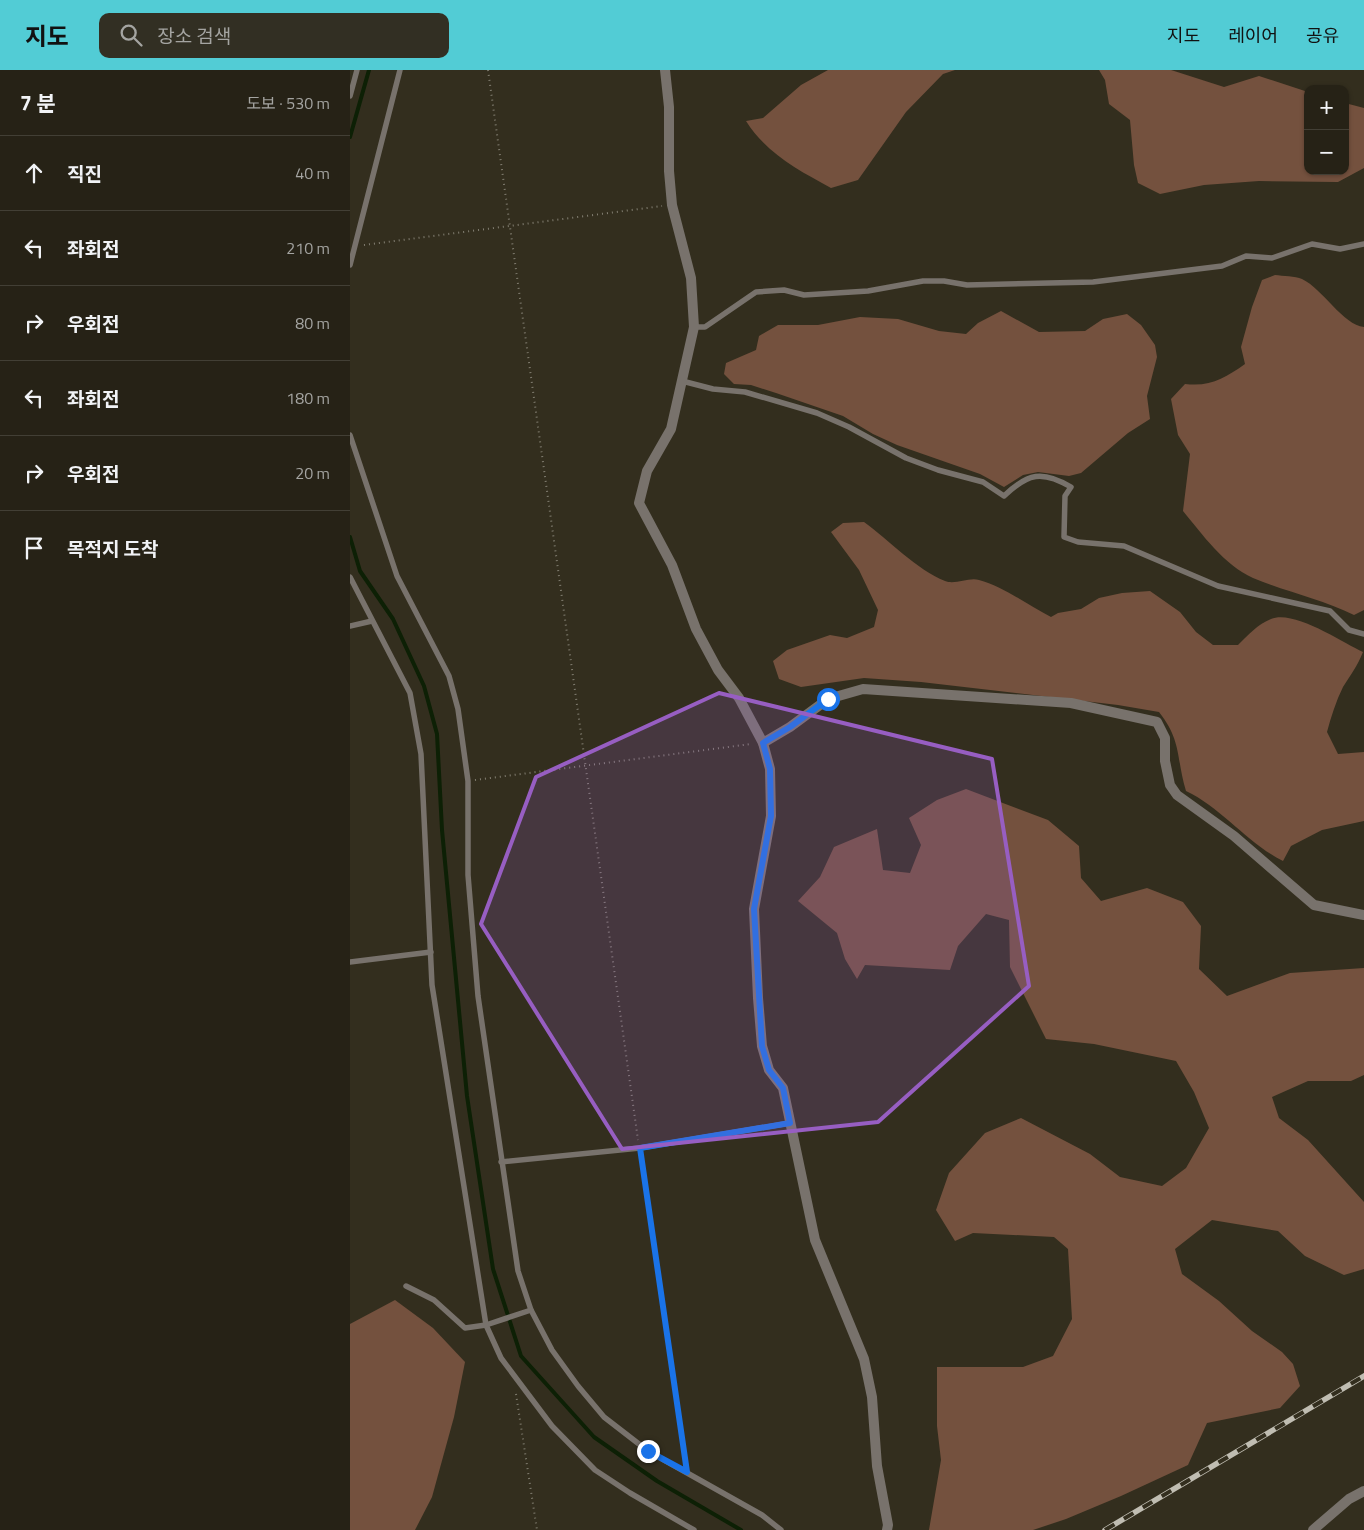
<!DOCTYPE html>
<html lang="ko">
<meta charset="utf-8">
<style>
:root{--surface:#262216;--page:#322f23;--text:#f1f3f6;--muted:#a4a4a1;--line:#423f35;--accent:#52ccd5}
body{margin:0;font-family:"Titillium Web","Noto Sans KR",sans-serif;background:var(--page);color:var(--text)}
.controls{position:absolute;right:15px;top:15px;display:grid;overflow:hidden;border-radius:10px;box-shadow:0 1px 4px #0004}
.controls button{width:45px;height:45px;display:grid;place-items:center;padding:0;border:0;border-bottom:1px solid var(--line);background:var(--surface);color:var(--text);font:25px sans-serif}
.stop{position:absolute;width:15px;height:15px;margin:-11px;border:4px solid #1a73e8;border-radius:50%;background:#fff}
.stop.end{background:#1a73e8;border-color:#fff;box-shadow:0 1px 5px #0008}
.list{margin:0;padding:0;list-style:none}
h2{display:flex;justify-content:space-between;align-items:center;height:65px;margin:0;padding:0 20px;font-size:21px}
h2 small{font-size:16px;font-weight:400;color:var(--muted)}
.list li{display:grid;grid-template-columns:32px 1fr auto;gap:15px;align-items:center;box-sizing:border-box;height:75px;padding:0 20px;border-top:1px solid var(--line)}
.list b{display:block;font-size:19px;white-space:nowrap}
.list em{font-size:16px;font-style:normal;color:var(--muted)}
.icon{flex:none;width:28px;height:28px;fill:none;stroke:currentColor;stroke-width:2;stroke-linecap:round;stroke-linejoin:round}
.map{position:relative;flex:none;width:1014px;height:1460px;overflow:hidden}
header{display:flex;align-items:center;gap:30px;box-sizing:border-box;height:70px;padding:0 25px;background:var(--accent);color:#111}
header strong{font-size:24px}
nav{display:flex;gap:28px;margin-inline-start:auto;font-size:18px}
.search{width:350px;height:45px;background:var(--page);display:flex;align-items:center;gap:12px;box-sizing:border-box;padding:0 18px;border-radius:10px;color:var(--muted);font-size:19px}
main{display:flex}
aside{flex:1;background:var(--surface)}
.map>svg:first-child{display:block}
.forest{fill:#74513e}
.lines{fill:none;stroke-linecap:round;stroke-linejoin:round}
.stream{stroke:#0d2005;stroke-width:4}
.path{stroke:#827e71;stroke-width:2;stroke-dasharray:1 4;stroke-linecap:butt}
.lane{stroke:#78726c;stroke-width:5.5}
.street{stroke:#78726c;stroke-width:10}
.rail-casing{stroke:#c0bdb2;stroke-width:5.5}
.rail{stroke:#332e1e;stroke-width:4;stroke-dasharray:11;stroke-linecap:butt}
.route{stroke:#1a73e8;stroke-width:6}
.marked{fill:#975ec2;fill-opacity:0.2;stroke:#975ec2;stroke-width:4;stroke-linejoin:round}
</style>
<header>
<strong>지도</strong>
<div class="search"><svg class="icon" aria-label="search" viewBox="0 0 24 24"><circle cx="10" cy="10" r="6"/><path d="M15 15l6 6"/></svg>장소 검색</div>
<nav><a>지도</a><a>레이어</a><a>공유</a></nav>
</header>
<main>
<aside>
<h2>7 분<small>도보 · 530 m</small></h2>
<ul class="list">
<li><svg class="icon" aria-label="ahead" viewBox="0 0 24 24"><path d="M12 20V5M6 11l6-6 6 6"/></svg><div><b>직진</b></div><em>40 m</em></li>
<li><svg class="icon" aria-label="left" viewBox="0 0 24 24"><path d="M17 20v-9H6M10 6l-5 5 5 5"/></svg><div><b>좌회전</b></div><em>210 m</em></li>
<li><svg class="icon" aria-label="right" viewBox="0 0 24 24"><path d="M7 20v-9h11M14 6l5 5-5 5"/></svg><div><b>우회전</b></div><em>80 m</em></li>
<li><svg class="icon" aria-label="left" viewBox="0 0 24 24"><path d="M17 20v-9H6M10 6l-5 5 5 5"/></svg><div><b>좌회전</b></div><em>180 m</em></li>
<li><svg class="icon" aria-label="right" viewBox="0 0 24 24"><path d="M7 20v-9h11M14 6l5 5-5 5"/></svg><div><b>우회전</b></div><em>20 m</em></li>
<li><svg class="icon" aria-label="arrive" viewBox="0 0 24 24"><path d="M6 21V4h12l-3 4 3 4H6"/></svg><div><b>목적지 도착</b></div></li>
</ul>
</aside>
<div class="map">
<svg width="1014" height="1460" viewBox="0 0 1014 1460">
<rect width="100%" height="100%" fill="#332e1e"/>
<g class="forest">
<path d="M478,0H605L593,4L556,42L508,110L481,118C448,100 417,84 396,51L413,48L451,15Z"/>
<path d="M749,0H821L874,17L909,6L958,22V101H995V33L1014,38V98L988,112L909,111L854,115L810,124L788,113L784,95L780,50L759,34L755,10Z"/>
<path d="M925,205C933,206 945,206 952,209C973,219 993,255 1014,257V540L1004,545C971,529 936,522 903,508C874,495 852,464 833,441L840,384L828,365L821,329L835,314C861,317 875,308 895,294L891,277L902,237L912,210Z"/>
<path d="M651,241L689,262L735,261L753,249L777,244L791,255L805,275L807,287L797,326L800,349L778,363L731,403L719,406L688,402L673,405L654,417L630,404L547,375L523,364L493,346L426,323L401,315L384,314L374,304L376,293L406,280L409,266L428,255H468L510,247L548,249L589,261L616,264L628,253Z"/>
<path d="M514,452C539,470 567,500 595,511C605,515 619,507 629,510C654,517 678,535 701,547L708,543L731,539L749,528L772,523L800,521L830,542L846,562L863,575H888C898,565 908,554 921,549C943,539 992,572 1013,582C1007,597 1001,604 993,617C986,631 981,647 977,662L988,684L1014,682V751L972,760L941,776L933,791C897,773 872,738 836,721C826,688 832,671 809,642L768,635L571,612L514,608L451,617L429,609L423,591L437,580L480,565L497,568L524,557L528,540L509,500L481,462L493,453Z"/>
<path d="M616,719L698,750L729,776L731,808L751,831L797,818L833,832L851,856L849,899L877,926L940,903L1014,898V1005L1001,1011H958L922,1027L929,1048L958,1070L1014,1132V1199L994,1205L955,1186L928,1161L862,1150L825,1179L832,1204L869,1231L902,1261L932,1282L943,1294L950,1316L930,1338L857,1353L838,1395L771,1426L716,1449L683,1460H579L591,1390L587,1356V1297H673L703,1286L722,1249L718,1179L704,1167L623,1163L605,1171L586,1140L599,1103L635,1063L671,1048L740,1084L770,1107L812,1116L836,1098L859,1058L844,1022L826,991L744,974L696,969L660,897L659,850L636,844L608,876L600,900L515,895L507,909L495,889L487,863L448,831L470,807L484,777L527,759L533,800L560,803L571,775L559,748L587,730Z"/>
<path d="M45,1230L83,1258L115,1292L104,1347L82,1427L65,1460H0V1254Z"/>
</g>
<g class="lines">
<g class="stream">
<path d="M0,67L19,0"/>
<path d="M0,467L10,501L43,549L74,616L87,664L92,760L117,1026L143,1199L171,1286L244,1367L307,1411L391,1460"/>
</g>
<g class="path">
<path d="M138,0L288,1070"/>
<path d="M14,175L312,136"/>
<path d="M125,710L401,674"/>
<path d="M291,1087L335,1391"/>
<path d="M166,1324L187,1460"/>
</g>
<g class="lane">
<path d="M0,26L7,0"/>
<path d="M0,195L50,0"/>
<path d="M344,257H355L406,222L434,220L454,225L518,221L573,211H594L617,215L743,212L872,196L896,186L922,188L962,174L990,179L1014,174"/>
<path d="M332,311L363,319L395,322L467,343L499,357L556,388L588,400L633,412L654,426C678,403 692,400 721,417L715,426L714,467L728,472L774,476L868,516L980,541L999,560L1014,564"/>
<path d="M0,365L47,506L99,606L108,639L118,711V805L128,926L168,1201L181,1240L202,1280L228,1316L254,1347L298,1381L412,1445L431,1460"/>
<path d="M0,507L60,623L71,684L82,915L136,1255L151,1288L202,1356L245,1400L280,1423L344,1460"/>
<path d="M0,556L22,551"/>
<path d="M0,892L81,882"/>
<path d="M151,1092L290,1078L440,1053"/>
<path d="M56,1216L84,1230L115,1258L136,1255L181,1240"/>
</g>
<g class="street">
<path d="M315,0L319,37V101L322,135L341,208L344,257L321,359L297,401L289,433L322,495L346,559L368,600L389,628L413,673L420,699L421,746L404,839L408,928L412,976L419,1000L433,1018L465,1170L514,1289L522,1327L527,1396L538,1455L537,1460"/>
<path d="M413,673L440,657L478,629L513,619L721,633L807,652L815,668V691L820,715L827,725L884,766L964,835L1014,845"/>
<path d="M963,1460L999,1429L1014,1421"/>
</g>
<defs>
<path id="rail" d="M755,1460L1014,1306"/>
</defs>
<use href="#rail" class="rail-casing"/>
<use href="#rail" class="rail"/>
</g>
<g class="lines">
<path class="route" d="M298,1381L337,1402L290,1078L440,1053L433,1018L419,1000L412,976L404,839L421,746L420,699L413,673L440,657L478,629"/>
</g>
<path class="marked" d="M369,623L642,689L679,916L528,1052L272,1079L131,854L186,707Z"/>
</svg>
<div class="controls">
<button>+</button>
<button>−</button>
</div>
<div class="stop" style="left:478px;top:629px"></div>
<div class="stop end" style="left:298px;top:1381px"></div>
</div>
</main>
